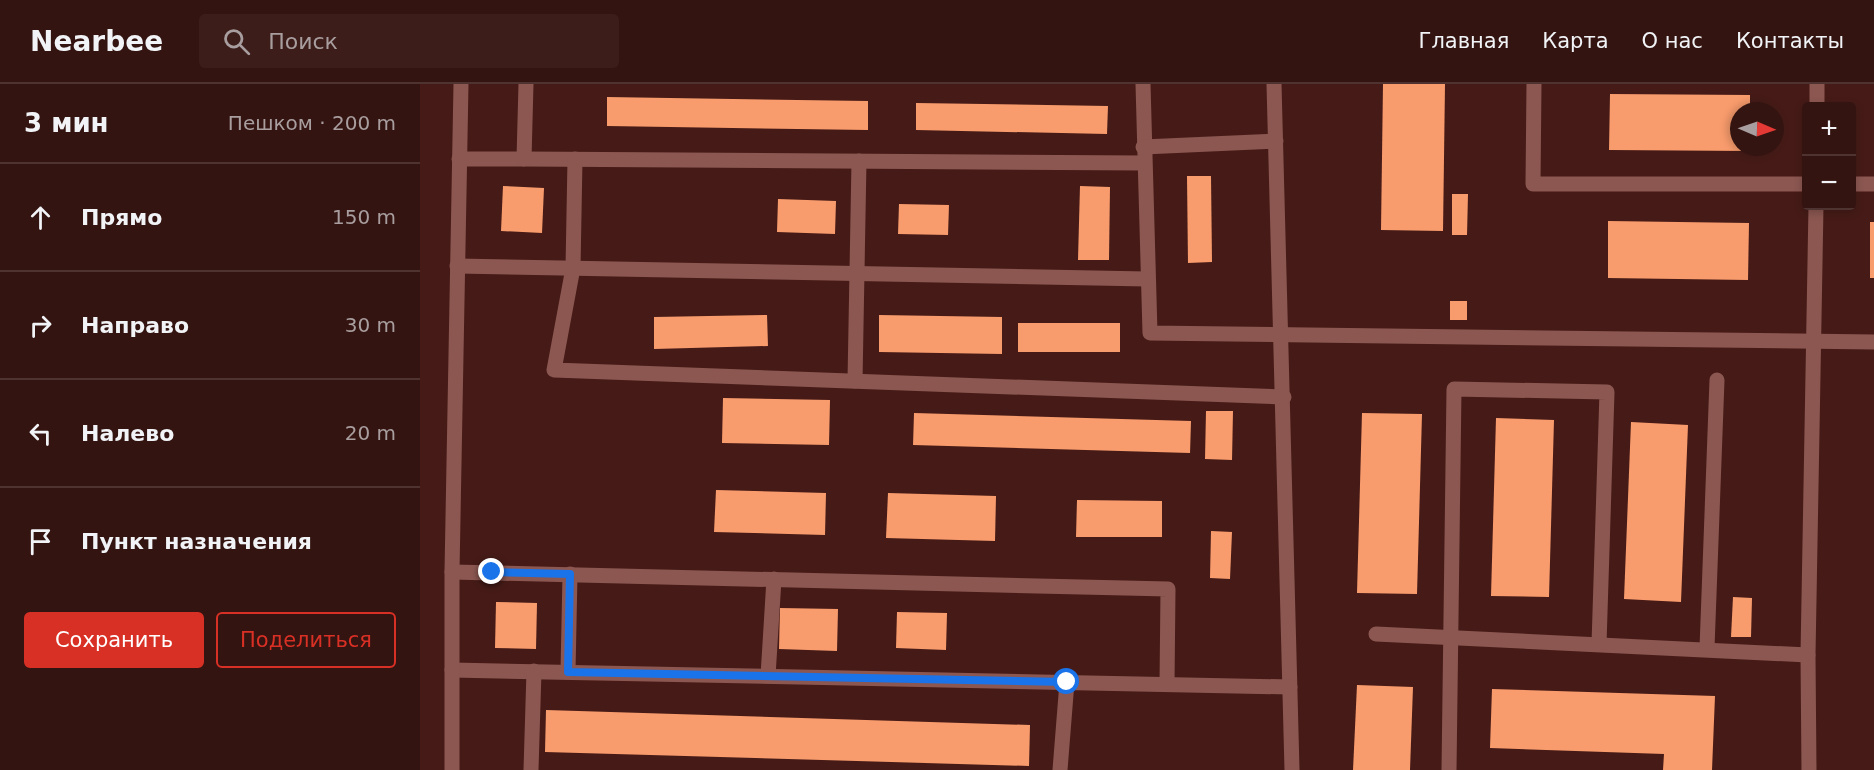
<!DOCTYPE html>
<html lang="ru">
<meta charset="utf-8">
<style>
:root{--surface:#341411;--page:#3c1d1a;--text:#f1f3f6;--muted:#a99e9f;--line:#4e3331;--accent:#d93025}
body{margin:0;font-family:"DejaVu Sans",sans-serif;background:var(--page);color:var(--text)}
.controls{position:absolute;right:18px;top:18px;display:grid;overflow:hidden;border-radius:6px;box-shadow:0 3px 9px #0003}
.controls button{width:54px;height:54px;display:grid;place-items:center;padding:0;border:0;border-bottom:2px solid var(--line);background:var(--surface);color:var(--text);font:30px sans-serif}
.compass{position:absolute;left:1310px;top:18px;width:54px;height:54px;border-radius:50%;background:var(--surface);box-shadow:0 3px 9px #0003;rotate:92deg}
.stop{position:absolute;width:18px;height:18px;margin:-14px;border:4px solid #1a73e8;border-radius:50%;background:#fff}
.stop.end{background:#1a73e8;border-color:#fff;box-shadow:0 2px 6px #0008}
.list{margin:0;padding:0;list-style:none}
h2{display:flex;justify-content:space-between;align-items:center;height:78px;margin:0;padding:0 24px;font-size:26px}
h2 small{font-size:20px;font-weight:400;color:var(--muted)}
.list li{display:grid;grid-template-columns:39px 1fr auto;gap:18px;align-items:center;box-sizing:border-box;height:108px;padding:0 24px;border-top:2px solid var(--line)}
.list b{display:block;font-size:22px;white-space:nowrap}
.list em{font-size:20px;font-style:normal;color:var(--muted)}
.actions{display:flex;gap:12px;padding:18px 24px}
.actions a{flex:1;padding:14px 0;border:2px solid var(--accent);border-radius:6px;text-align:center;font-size:21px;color:var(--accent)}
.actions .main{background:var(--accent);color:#fff}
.icon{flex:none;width:33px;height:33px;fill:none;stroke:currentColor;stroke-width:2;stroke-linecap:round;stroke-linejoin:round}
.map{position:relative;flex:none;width:1454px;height:686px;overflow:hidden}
header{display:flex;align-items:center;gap:36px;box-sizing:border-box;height:84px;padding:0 30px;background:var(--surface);border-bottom:2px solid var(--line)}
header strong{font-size:28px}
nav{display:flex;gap:33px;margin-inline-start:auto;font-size:21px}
.search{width:420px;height:54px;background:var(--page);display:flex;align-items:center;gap:15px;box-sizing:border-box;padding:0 21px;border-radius:6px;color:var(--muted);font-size:22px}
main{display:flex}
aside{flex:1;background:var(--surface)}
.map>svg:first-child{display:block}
.building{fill:#f99c6d}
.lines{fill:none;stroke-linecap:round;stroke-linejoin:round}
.minor{stroke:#8c5751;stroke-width:15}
.route{stroke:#1a73e8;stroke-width:8}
</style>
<header>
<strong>Nearbee</strong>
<div class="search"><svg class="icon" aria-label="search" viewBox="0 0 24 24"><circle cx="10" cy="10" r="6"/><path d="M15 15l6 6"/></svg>Поиск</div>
<nav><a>Главная</a><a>Карта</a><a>О нас</a><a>Контакты</a></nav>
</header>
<main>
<aside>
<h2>3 мин<small>Пешком · 200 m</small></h2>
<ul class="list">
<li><svg class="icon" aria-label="ahead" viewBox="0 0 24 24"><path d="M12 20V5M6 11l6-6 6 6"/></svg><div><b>Прямо</b></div><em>150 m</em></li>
<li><svg class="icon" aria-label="right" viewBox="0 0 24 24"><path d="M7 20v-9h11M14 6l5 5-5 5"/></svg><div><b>Направо</b></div><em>30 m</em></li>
<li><svg class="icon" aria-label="left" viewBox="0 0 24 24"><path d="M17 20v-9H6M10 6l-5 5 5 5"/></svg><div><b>Налево</b></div><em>20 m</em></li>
<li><svg class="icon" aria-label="arrive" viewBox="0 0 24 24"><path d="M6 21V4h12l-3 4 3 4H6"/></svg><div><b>Пункт назначения</b></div></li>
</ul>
<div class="actions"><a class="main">Сохранить</a><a>Поделиться</a></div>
</aside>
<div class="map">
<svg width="1454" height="686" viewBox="0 0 1454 686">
<rect width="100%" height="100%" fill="#461b17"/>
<g class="building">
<path d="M963,0H1025L1023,147L961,146Z"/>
<path d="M1190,10L1330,11V27H1319V63H1329V67L1189,66Z"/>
<path d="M187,13L448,17V46L187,42Z"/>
<path d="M496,19L688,22L687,50L496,46Z"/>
<path d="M767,92H791L792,178L768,179Z"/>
<path d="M83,102L124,104L122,149L81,147Z"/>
<path d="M660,102L690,103L689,176H658Z"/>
<path d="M1032,110H1048L1047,151H1032Z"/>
<path d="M358,115L416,117L415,150L357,148Z"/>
<path d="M479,120L529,121L528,151L478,150Z"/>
<path d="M1188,137L1329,139L1328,196L1188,194Z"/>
<rect x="1450" y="138" width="4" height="56"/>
<rect x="1030" y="217" width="17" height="19"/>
<path d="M347,231L348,262L234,265V233Z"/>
<path d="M459,231L582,233V270L459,268Z"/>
<rect x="598" y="239" width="102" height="29"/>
<path d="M303,314L410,316L409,361L302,359Z"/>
<path d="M786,327H813L812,376L785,375Z"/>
<path d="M494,329L771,337L770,369L493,361Z"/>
<path d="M942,329L1002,330L997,510L937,509Z"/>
<path d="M1076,334L1134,336L1129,513L1071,512Z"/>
<path d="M1211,338L1268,341L1261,518L1204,515Z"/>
<path d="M296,406L406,409L405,451L294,448Z"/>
<path d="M468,409L576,412L575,457L466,454Z"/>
<path d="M657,416L742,417V453H656Z"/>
<path d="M791,447L812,448L810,495L790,494Z"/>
<path d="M1313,513L1332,514L1331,553H1311Z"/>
<path d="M76,518L117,519L116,565L75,564Z"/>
<path d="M360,524L418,525L417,567L359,565Z"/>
<path d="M477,528L527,529L526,566L476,564Z"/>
<path d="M937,601L993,603L990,686H933Z"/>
<path d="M1072,605L1295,612L1292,686H1243L1244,670L1070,664Z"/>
<path d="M126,626L610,641L609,682L125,668Z"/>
</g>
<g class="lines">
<g class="minor">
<path d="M723,0L730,249L1454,258"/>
<path d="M854,0L872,686"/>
<path d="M1114,0L1113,100H1386"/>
<path d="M1397,22V0"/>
<path d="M723,63L856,57"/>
<path d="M39,75H104L106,0"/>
<path d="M104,75L723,79"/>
<path d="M155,75L153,184L134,286L864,313"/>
<path d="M1432,100H1454"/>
<path d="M37,182L727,195"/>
<path d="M435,297L439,77"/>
<path d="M32,488L748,505L747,600"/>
<path d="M956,550L1388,571"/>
<path d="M1287,564L1297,296"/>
<path d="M32,586L870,603"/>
<path d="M148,588L150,490"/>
<path d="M348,592L354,495"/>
<path d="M32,686V488L41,0"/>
<path d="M111,686L114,587"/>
<path d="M640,686L647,598"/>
<path d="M1029,686L1034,305L1187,308L1179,560"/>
<path d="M1389,686L1388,571L1396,122"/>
</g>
</g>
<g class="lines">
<path class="route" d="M72,488L150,490L148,588L647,598"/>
</g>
</svg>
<div class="controls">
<button>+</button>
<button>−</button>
</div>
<svg class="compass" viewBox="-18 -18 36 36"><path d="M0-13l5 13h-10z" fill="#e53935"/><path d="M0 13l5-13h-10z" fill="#a99e9f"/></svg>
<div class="stop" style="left:647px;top:598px"></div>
<div class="stop end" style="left:72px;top:488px"></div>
</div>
</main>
